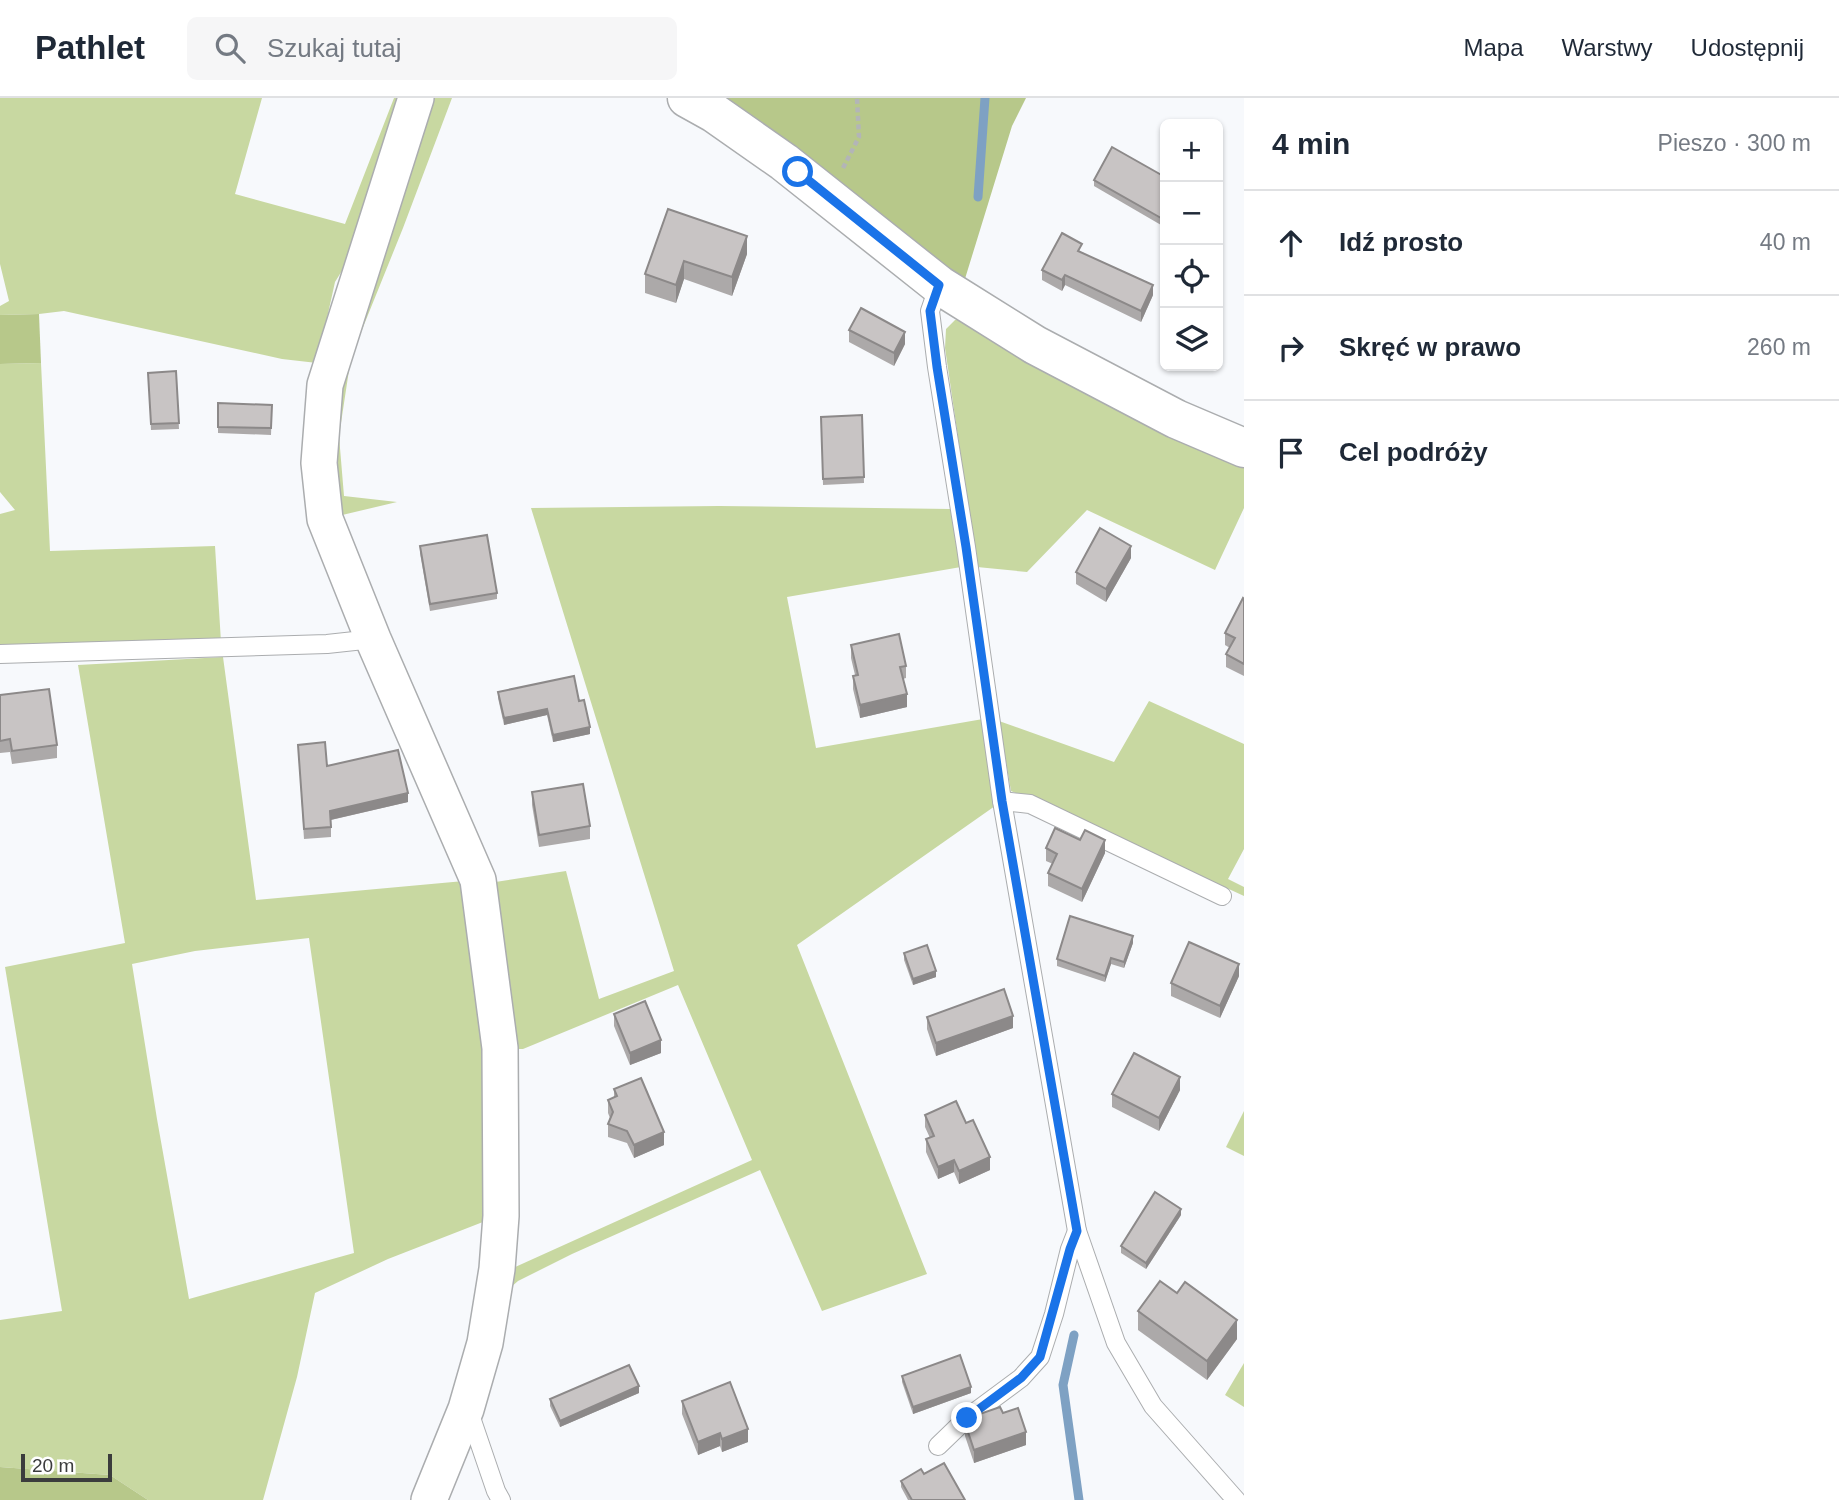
<!DOCTYPE html>
<html lang="pl">
<meta charset="utf-8">
<style>
:root{--surface:#fff;--page:#f6f6f7;--text:#1f2937;--muted:#747a83;--line:#e0e1e3}
body{margin:0;font-family:Helvetica,sans-serif;background:var(--page);color:var(--text)}
.controls{position:absolute;right:21px;top:21px;display:grid;overflow:hidden;border-radius:10px;box-shadow:0 2px 5px #0004}
.controls button{width:63px;height:63px;display:grid;place-items:center;padding:0;border:0;border-bottom:2px solid var(--line);background:var(--surface);color:var(--text);font:35px sans-serif}
.scale{position:absolute;left:21px;bottom:18px;width:91px;box-sizing:border-box;padding-left:7px;border:4px solid #3b3c3d;border-top:0;font-size:19px;line-height:24px;white-space:nowrap;color:#3b3c3d;-webkit-text-stroke:5px #fff;paint-order:stroke}
.stop{position:absolute;width:21px;height:21px;margin:-16px;border:5px solid #1a73e8;border-radius:50%;background:#fff}
.stop.end{background:#1a73e8;border-color:#fff;box-shadow:0 2px 7px #0008}
.list{margin:0;padding:0;list-style:none}
h2{display:flex;justify-content:space-between;align-items:center;height:91px;margin:0;padding:0 28px;font-size:30px}
h2 small{font-size:23px;font-weight:400;color:var(--muted)}
.list li{display:grid;grid-template-columns:46px 1fr auto;gap:21px;align-items:center;box-sizing:border-box;height:105px;padding:0 28px;border-top:2px solid var(--line)}
.list b{display:block;font-size:26px;white-space:nowrap}
.list em{font-size:23px;font-style:normal;color:var(--muted)}
.icon{flex:none;width:38px;height:38px;fill:none;stroke:currentColor;stroke-width:2;stroke-linecap:round;stroke-linejoin:round}
.map{position:relative;flex:none;width:1244px;height:1402px;overflow:hidden}
header{display:flex;align-items:center;gap:42px;box-sizing:border-box;height:98px;padding:0 35px;background:var(--surface);border-bottom:2px solid var(--line)}
header strong{font-size:33px}
nav{display:flex;gap:38px;margin-inline-start:auto;font-size:24px}
.search{width:490px;height:63px;background:var(--page);display:flex;align-items:center;gap:18px;box-sizing:border-box;padding:0 24px;border-radius:10px;color:var(--muted);font-size:26px}
main{display:flex}
aside{flex:1;background:var(--surface)}
.map>svg:first-child{display:block}
.green{fill:#c8d8a1;fill-rule:evenodd}
.forest{fill:#b7c88a}
.lines{fill:none;stroke-linecap:round;stroke-linejoin:round}
.stream{stroke:#7ea1c3;stroke-width:9}
.service-casing{stroke:#abadaf;stroke-width:20}
.minor-casing{stroke:#abadaf;stroke-width:38}
.tertiary-casing{stroke:#abadaf;stroke-width:41}
.path{stroke:#b3b5b7;stroke-width:4.5;stroke-dasharray:5 3.5;stroke-linecap:butt}
.service{stroke:#fff;stroke-width:18}
.minor{stroke:#fff;stroke-width:35}
.tertiary{stroke:#fff;stroke-width:38}
.wall{fill:#aca9a9}
.shaded-wall{fill:#8c8989}
.building{fill:#c8c4c4;stroke:#8c8989;stroke-width:2}
.route{stroke:#1a73e8;stroke-width:9}
</style>
<header>
<strong>Pathlet</strong>
<div class="search"><svg class="icon" aria-label="search" viewBox="0 0 24 24"><circle cx="10" cy="10" r="6"/><path d="M15 15l6 6"/></svg>Szukaj tutaj</div>
<nav><a>Mapa</a><a>Warstwy</a><a>Udostępnij</a></nav>
</header>
<main>
<div class="map">
<svg width="1244" height="1402" viewBox="0 0 1244 1402">
<rect width="100%" height="100%" fill="#f7f9fc"/>
<g class="green">
<path d="M0,0H262L235,96L345,126L394,0H402L356,150L335,184L317,265L282,261L64,213L39,216L0,217V208L9,203L0,166Z"/>
<path d="M430,0H452L403,130L351,259L339,338L344,398L397,404L338,418L333,383L335,293Z"/>
<path d="M955,222H964L1244,364V410L1215,472L1087,412L1027,474L977,469L945,250L946,231Z"/>
<path d="M41,265L50,453L215,448L221,544L0,550V416L15,412L0,394V266Z"/>
<path d="M719,408L951,411L961,469L787,499L816,650L983,621L995,708L797,847L927,1176L822,1213L760,1072L572,1156L518,1183L510,1190L513,1170L752,1062L678,887L523,951H508L489,785L566,773L599,901L674,873L531,410Z"/>
<path d="M223,559L256,802L464,783L482,869L488,1122L388,1161L315,1195L297,1279L263,1402H148L110,1377L0,1369V1222L62,1213L5,869L125,845L78,567ZM309,840L354,1155L189,1201L157,1021L132,866L195,853Z"/>
<path d="M1149,603L1244,646V751L1228,781L1244,789V798L1129,745L1011,693L999,623L1114,664Z"/>
<path d="M1244,1013V1058L1226,1049Z"/>
<path d="M1244,1265V1309L1225,1297Z"/>
</g>
<g class="forest">
<path d="M713,0H1026L1012,28L964,184Z"/>
<path d="M39,216L41,265L0,266V217Z"/>
<path d="M0,1369L110,1377L148,1402H0Z"/>
</g>
<g class="lines">
<g class="stream">
<path d="M978,99L985,0"/>
<path d="M1074,1237L1063,1287L1079,1402"/>
</g>
<defs>
<g id="service">
<path d="M939,187L930,213L937,269L966,449L1002,703L1077,1133L1116,1245L1153,1308L1236,1402"/>
<path d="M0,556L327,546L373,541"/>
<path d="M1002,703L1030,706L1222,798"/>
<path d="M468,1311L496,1393L501,1402"/>
<path d="M938,1348L967,1320L1021,1280L1040,1259L1054,1216L1070,1151L1077,1133"/>
</g>
<path id="minor" d="M416,0L325,287L319,365L325,421L373,541L478,782L500,950L501,1118L497,1171L485,1245L466,1311L429,1402"/>
<path id="tertiary" d="M687,0L714,15L784,64L939,187L1035,247L1176,321L1244,350"/>
</defs>
<use href="#service" class="service-casing"/>
<use href="#minor" class="minor-casing"/>
<use href="#tertiary" class="tertiary-casing"/>
<path class="path" d="M843,70L859,39L857,0"/>
<use href="#service" class="service"/>
<use href="#minor" class="minor"/>
<use href="#tertiary" class="tertiary"/>
</g>
<g class="wall">
<path d="M1165,79V120L1161,127L1094,88V82Z"/>
<path d="M747,138V156L732,198L684,181L676,205L645,195V176Z"/>
<path d="M1082,154L1153,197L1141,224L1065,187L1062,193L1042,182V172Z"/>
<path d="M849,232L905,246L894,268L849,244Z"/>
<path d="M176,273L179,331L151,332L148,275Z"/>
<path d="M218,305L272,307L271,337L218,335Z"/>
<path d="M862,317L864,385L823,387L821,319Z"/>
<path d="M420,448L497,495V501L430,513L420,455Z"/>
<path d="M1131,460L1106,504L1076,486V474Z"/>
<path d="M1244,501V578L1226,569V556L1230,550L1225,547V535Z"/>
<path d="M851,547L906,568V580L903,581L907,609L860,620L853,591V578L855,577L851,560Z"/>
<path d="M498,594L579,603L590,636L553,644L547,617L504,627L498,600Z"/>
<path d="M0,597L57,647V660L12,666L10,654L0,655Z"/>
<path d="M298,647L327,668L408,704L331,722V739L304,741Z"/>
<path d="M532,694L590,728V741L539,749L532,707Z"/>
<path d="M1080,742L1105,755L1082,804L1048,788V775L1053,766L1046,763V750Z"/>
<path d="M1133,845L1124,870L1111,866L1105,884L1057,868V861Z"/>
<path d="M904,855L936,879L913,887L904,862Z"/>
<path d="M1239,878L1220,920L1171,898V885Z"/>
<path d="M614,916L661,955L630,967L614,928Z"/>
<path d="M927,919L1013,930L936,958L927,931Z"/>
<path d="M614,991L664,1047L634,1060L627,1045L608,1039V1026L610,1020L608,1015V1002L614,1000Z"/>
<path d="M1180,992L1159,1033L1112,1009V996Z"/>
<path d="M925,1017L966,1025L990,1072L959,1086L954,1074L938,1081L926,1054V1041L930,1040L925,1029Z"/>
<path d="M1181,1117L1146,1171L1121,1155V1148Z"/>
<path d="M1177,1195L1237,1241L1207,1282L1138,1232V1213Z"/>
<path d="M902,1278L971,1295L913,1316L902,1284Z"/>
<path d="M639,1295L560,1329L550,1308V1301Z"/>
<path d="M682,1303L748,1344L722,1354L720,1348L698,1357L682,1316Z"/>
<path d="M1003,1315L1026,1347L974,1365L965,1338V1325Z"/>
<path d="M924,1376L965,1402H908L901,1389V1383Z"/>
</g>
<g class="shaded-wall">
<path d="M1165,113V120L1161,127V120Z"/>
<path d="M747,138V156L732,198V179Z"/>
<path d="M684,163V181L676,205V187Z"/>
<path d="M1065,177V187L1062,193V182Z"/>
<path d="M1153,187V197L1141,224V213Z"/>
<path d="M905,234V246L894,268V255Z"/>
<path d="M1131,448V460L1106,504V491Z"/>
<path d="M907,596V609L860,620V607Z"/>
<path d="M547,611V617L504,627V620Z"/>
<path d="M590,629V636L553,644V637Z"/>
<path d="M408,695V704L330,722V713Z"/>
<path d="M1105,742V755L1082,804V791Z"/>
<path d="M1133,838V845L1124,870V864Z"/>
<path d="M1111,860V866L1105,884V878Z"/>
<path d="M1239,866V878L1220,920V908Z"/>
<path d="M936,873V879L913,887V881Z"/>
<path d="M1013,918V930L936,958V945Z"/>
<path d="M661,942V955L630,967V955Z"/>
<path d="M1180,979V992L1159,1033V1020Z"/>
<path d="M664,1034V1047L634,1060V1047Z"/>
<path d="M990,1059V1072L959,1086V1073Z"/>
<path d="M954,1062V1074L938,1081V1069Z"/>
<path d="M1181,1111V1117L1146,1171V1165Z"/>
<path d="M1237,1222V1241L1207,1282V1263Z"/>
<path d="M639,1288V1295L560,1329V1323Z"/>
<path d="M971,1289V1295L913,1316V1309Z"/>
<path d="M748,1331V1344L722,1354V1341Z"/>
<path d="M1026,1334V1347L974,1365V1352Z"/>
<path d="M720,1335V1348L698,1357V1344Z"/>
</g>
<g class="building">
<path d="M1112,49L1165,79V113L1161,120L1094,82Z"/>
<path d="M668,111L747,138L732,179L684,163L676,187L645,176Z"/>
<path d="M1062,135L1082,146L1078,153L1153,187L1141,213L1065,177L1062,182L1042,172Z"/>
<path d="M861,210L905,234L894,255L849,232Z"/>
<path d="M176,273L179,325L151,326L148,275Z"/>
<path d="M218,305L272,307L271,330L218,329Z"/>
<path d="M862,317L864,379L823,381L821,319Z"/>
<path d="M1100,430L1131,448L1106,491L1076,474Z"/>
<path d="M487,437L497,495L430,506L420,448Z"/>
<path d="M1243,500L1244,501V566L1226,556L1235,540L1225,535Z"/>
<path d="M899,536L906,568L900,569L907,596L860,607L853,578L858,577L851,547Z"/>
<path d="M574,578L579,603L584,602L590,629L553,637L547,611L504,620L498,594Z"/>
<path d="M49,591L57,647L12,653L10,641L0,643V597Z"/>
<path d="M325,644L327,668L398,652L408,695L330,713L331,729L304,731L298,647Z"/>
<path d="M583,686L590,728L539,737L532,694Z"/>
<path d="M1055,730L1080,742L1085,732L1105,742L1082,791L1048,775L1057,756L1046,750Z"/>
<path d="M1070,818L1133,838L1124,864L1111,860L1105,878L1057,861Z"/>
<path d="M1189,844L1239,866L1220,908L1171,885Z"/>
<path d="M927,847L936,873L913,881L904,855Z"/>
<path d="M1004,891L1013,918L936,945L927,919Z"/>
<path d="M645,903L661,942L630,955L614,916Z"/>
<path d="M1134,955L1180,979L1159,1020L1112,996Z"/>
<path d="M641,980L664,1034L634,1047L627,1033L608,1026L613,1014L608,1002L617,998L614,991Z"/>
<path d="M956,1003L966,1025L973,1022L990,1059L959,1073L954,1062L938,1069L926,1041L934,1038L925,1017Z"/>
<path d="M1155,1094L1181,1111L1146,1165L1121,1148Z"/>
<path d="M1160,1183L1177,1195L1185,1184L1237,1222L1207,1263L1138,1213Z"/>
<path d="M960,1257L971,1289L913,1309L902,1278Z"/>
<path d="M629,1267L639,1288L560,1323L550,1301Z"/>
<path d="M730,1284L748,1331L722,1341L720,1335L698,1344L682,1303Z"/>
<path d="M1000,1309L1003,1315L1018,1310L1026,1334L974,1352L965,1325L971,1319Z"/>
<path d="M944,1365L965,1402H912L901,1383L921,1371L924,1376Z"/>
</g>
<g class="lines">
<path class="route" d="M798,74L939,187L930,213L937,269L966,449L1002,703L1077,1133L1070,1151L1040,1259L1021,1280L967,1320"/>
</g>
</svg>
<div class="controls">
<button>+</button>
<button>−</button>
<button><svg class="icon" aria-label="locate" viewBox="0 0 24 24"><circle cx="12" cy="12" r="6"/><path d="M12 2v4M12 18v4M2 12h4M18 12h4"/></svg></button>
<button><svg class="icon" aria-label="layers" viewBox="0 0 24 24"><path d="M12 4l9 5-9 5-9-5zM3 14l9 5 9-5"/></svg></button>
</div>
<div class="scale">20 m</div>
<div class="stop" style="left:798px;top:74px"></div>
<div class="stop end" style="left:967px;top:1320px"></div>
</div>
<aside>
<h2>4 min<small>Pieszo · 300 m</small></h2>
<ul class="list">
<li><svg class="icon" aria-label="ahead" viewBox="0 0 24 24"><path d="M12 20V5M6 11l6-6 6 6"/></svg><div><b>Idź prosto</b></div><em>40 m</em></li>
<li><svg class="icon" aria-label="right" viewBox="0 0 24 24"><path d="M7 20v-9h11M14 6l5 5-5 5"/></svg><div><b>Skręć w prawo</b></div><em>260 m</em></li>
<li><svg class="icon" aria-label="arrive" viewBox="0 0 24 24"><path d="M6 21V4h12l-3 4 3 4H6"/></svg><div><b>Cel podróży</b></div></li>
</ul>
</aside>
</main>
